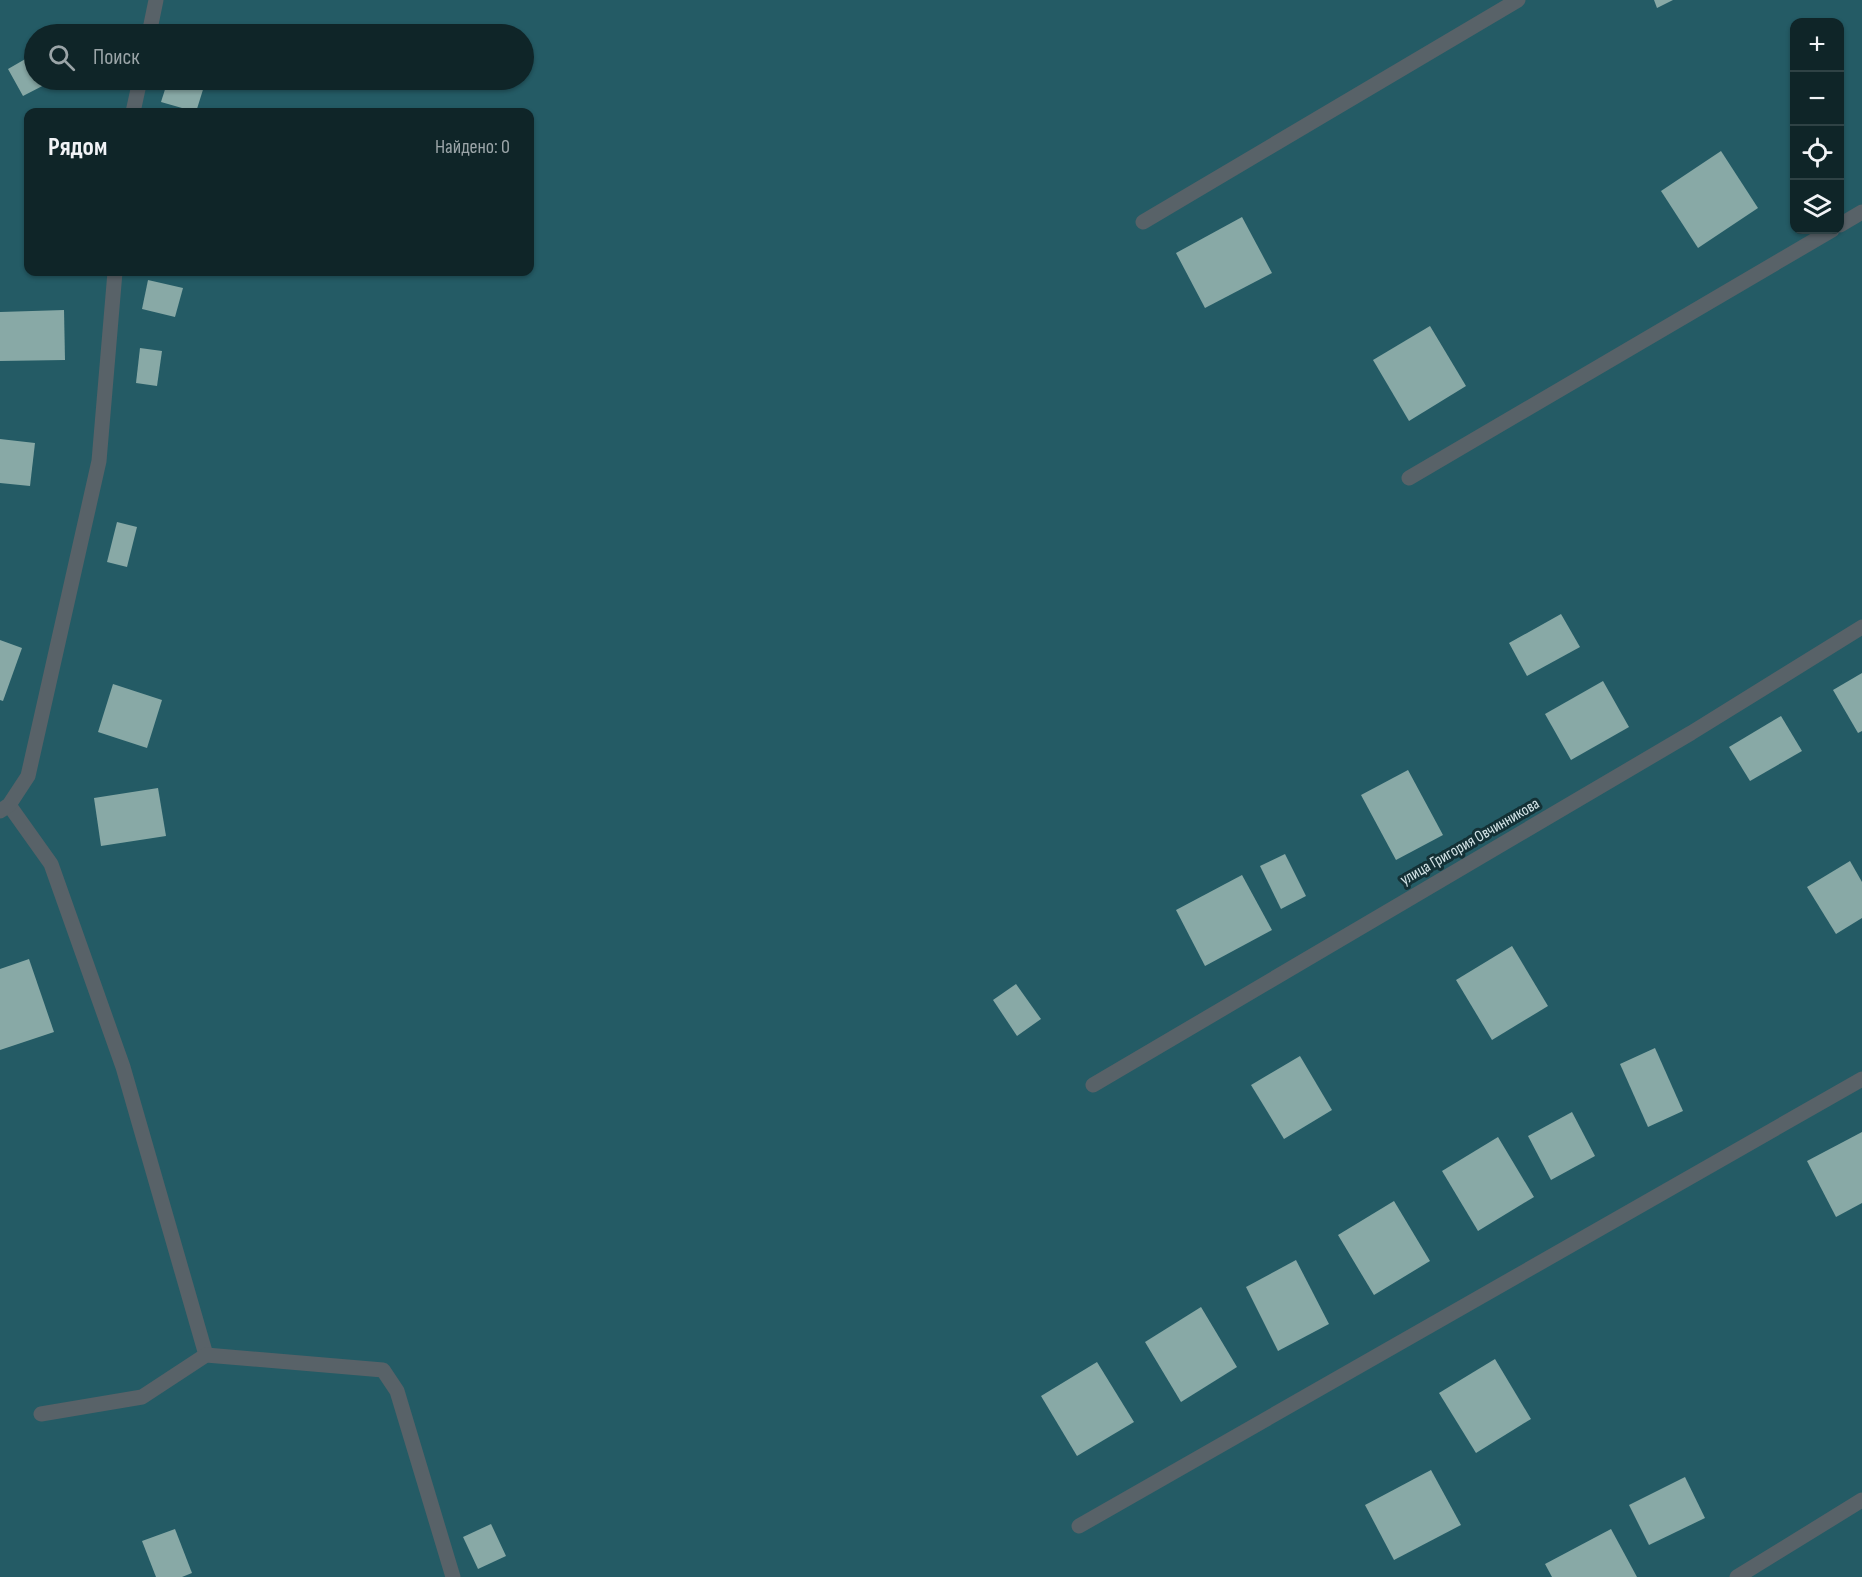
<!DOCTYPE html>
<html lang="ru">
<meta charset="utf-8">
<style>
:root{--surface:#0f2528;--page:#182d30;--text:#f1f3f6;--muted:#9ba5a8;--line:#2f4245}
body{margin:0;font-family:"Sofia Sans Condensed",sans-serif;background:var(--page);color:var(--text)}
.controls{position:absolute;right:18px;top:18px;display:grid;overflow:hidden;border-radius:12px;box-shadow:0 2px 4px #0004}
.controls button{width:54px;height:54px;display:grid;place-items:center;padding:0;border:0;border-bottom:2px solid var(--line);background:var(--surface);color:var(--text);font:30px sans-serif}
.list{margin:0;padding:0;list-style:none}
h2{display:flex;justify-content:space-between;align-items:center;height:78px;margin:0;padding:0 24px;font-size:26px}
h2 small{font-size:20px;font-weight:400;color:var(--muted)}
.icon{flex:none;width:33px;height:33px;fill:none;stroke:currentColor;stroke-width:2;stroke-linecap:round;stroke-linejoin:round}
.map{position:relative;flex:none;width:1862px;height:1577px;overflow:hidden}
.search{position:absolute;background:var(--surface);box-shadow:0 2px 4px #0004;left:24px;top:24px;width:510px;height:66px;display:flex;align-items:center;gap:15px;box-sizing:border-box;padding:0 21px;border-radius:33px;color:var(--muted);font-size:22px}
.panel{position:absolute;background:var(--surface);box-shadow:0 2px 4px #0004;left:24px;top:108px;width:510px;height:168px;border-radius:12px}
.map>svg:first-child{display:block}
.green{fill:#245b65;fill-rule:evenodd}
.building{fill:#88a9a6}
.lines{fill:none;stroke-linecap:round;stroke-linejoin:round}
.lane{stroke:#586268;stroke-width:15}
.street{stroke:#586268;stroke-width:15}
.labels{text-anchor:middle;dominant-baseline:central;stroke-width:6;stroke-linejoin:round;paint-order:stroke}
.street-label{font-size:16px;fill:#d4e4e7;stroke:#143136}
</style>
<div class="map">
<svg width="1862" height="1577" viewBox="0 0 1862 1577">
<rect width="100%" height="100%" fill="#143136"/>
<path class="green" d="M0,0H1862V1577H0ZM1794,22H1840V230H1794ZM34,34H524V80H34ZM28,112H530V272H28Z"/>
<g class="building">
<path d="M1654,0H1673L1657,8Z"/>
<path d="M34,54V80H54L23,96L8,69Z"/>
<path d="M168,80H206L196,112L161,102Z"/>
<path d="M1721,151L1758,208L1698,248L1661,191Z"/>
<path d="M1242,217L1272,273L1205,308L1176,253Z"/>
<path d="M148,280L183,288L175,317L142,309Z"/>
<path d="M64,310L65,360L0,361V312Z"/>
<path d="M1430,326L1466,386L1409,421L1373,360Z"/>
<path d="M140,348L162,351L157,386L136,383Z"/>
<path d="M0,439L35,443L30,486L0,483Z"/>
<path d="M117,522L137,527L127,567L107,562Z"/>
<path d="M1561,614L1580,647L1527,676L1509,643Z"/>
<path d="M0,640L22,648L3,701L0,700Z"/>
<path d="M1862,673V731L1858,733L1833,690Z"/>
<path d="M1603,681L1629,727L1571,760L1545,714Z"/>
<path d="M113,684L162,700L147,748L98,732Z"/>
<path d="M1781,716L1802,751L1750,781L1729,747Z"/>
<path d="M1408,770L1443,835L1396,860L1361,795Z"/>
<path d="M158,788L166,836L101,846L94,798Z"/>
<path d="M1285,854L1306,896L1281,909L1260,866Z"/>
<path d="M1850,861L1862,882V918L1836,934L1807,887Z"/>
<path d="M1242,875L1272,930L1205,966L1176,910Z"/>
<path d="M1512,946L1548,1006L1492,1040L1456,980Z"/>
<path d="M29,959L54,1032L0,1050V969Z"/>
<path d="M1016,984L1041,1019L1017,1036L993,1000Z"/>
<path d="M1655,1048L1683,1111L1648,1127L1620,1064Z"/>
<path d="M1300,1056L1332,1110L1284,1139L1251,1085Z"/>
<path d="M1572,1112L1595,1156L1551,1180L1528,1136Z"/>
<path d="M1862,1132V1203L1836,1217L1807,1161Z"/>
<path d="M1498,1137L1534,1197L1478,1231L1442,1171Z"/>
<path d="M1394,1201L1430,1261L1374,1295L1338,1235Z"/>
<path d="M1296,1260L1329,1324L1278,1351L1246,1287Z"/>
<path d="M1201,1307L1237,1367L1181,1402L1145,1342Z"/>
<path d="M1495,1359L1531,1419L1476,1453L1439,1393Z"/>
<path d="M1097,1362L1134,1422L1077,1456L1041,1396Z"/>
<path d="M1431,1470L1461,1525L1394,1560L1365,1505Z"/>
<path d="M1685,1477L1705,1518L1649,1545L1629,1505Z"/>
<path d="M491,1524L506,1556L478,1569L463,1537Z"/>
<path d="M175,1529L192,1573L182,1577H156L142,1541Z"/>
<path d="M1611,1529L1637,1577H1552L1545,1564Z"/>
</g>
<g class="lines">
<g class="lane">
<path d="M149,34L156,0"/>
<path d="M133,112L140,80"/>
<path d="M1143,222L1518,0"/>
<path d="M1840,225L1862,212"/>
<path d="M1409,478L1832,230"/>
<path d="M9,805L51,864L123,1067L206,1355"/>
<path d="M0,811L9,805L28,776L99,461L115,272"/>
<path d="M41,1414L142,1397L206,1355L383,1370L397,1391L453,1577"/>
<path d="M1737,1577L1862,1500"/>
</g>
<g class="street">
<path d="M1093,1085L1691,733L1862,627"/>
<path d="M1079,1526L1862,1079"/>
</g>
</g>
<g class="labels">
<g class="street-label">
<text transform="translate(1470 842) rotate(-30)">улица Григория Овчинникова</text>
</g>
</g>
</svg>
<div class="controls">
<button>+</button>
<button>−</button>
<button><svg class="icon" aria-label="locate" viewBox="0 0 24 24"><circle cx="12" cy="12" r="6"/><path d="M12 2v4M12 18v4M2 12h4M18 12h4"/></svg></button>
<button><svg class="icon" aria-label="layers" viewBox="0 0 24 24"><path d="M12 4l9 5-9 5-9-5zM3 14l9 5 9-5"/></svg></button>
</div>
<div class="search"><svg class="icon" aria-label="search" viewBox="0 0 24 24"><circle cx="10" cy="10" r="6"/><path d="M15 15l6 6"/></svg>Поиск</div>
<section class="panel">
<h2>Рядом<small>Найдено: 0</small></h2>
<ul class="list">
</ul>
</section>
</div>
